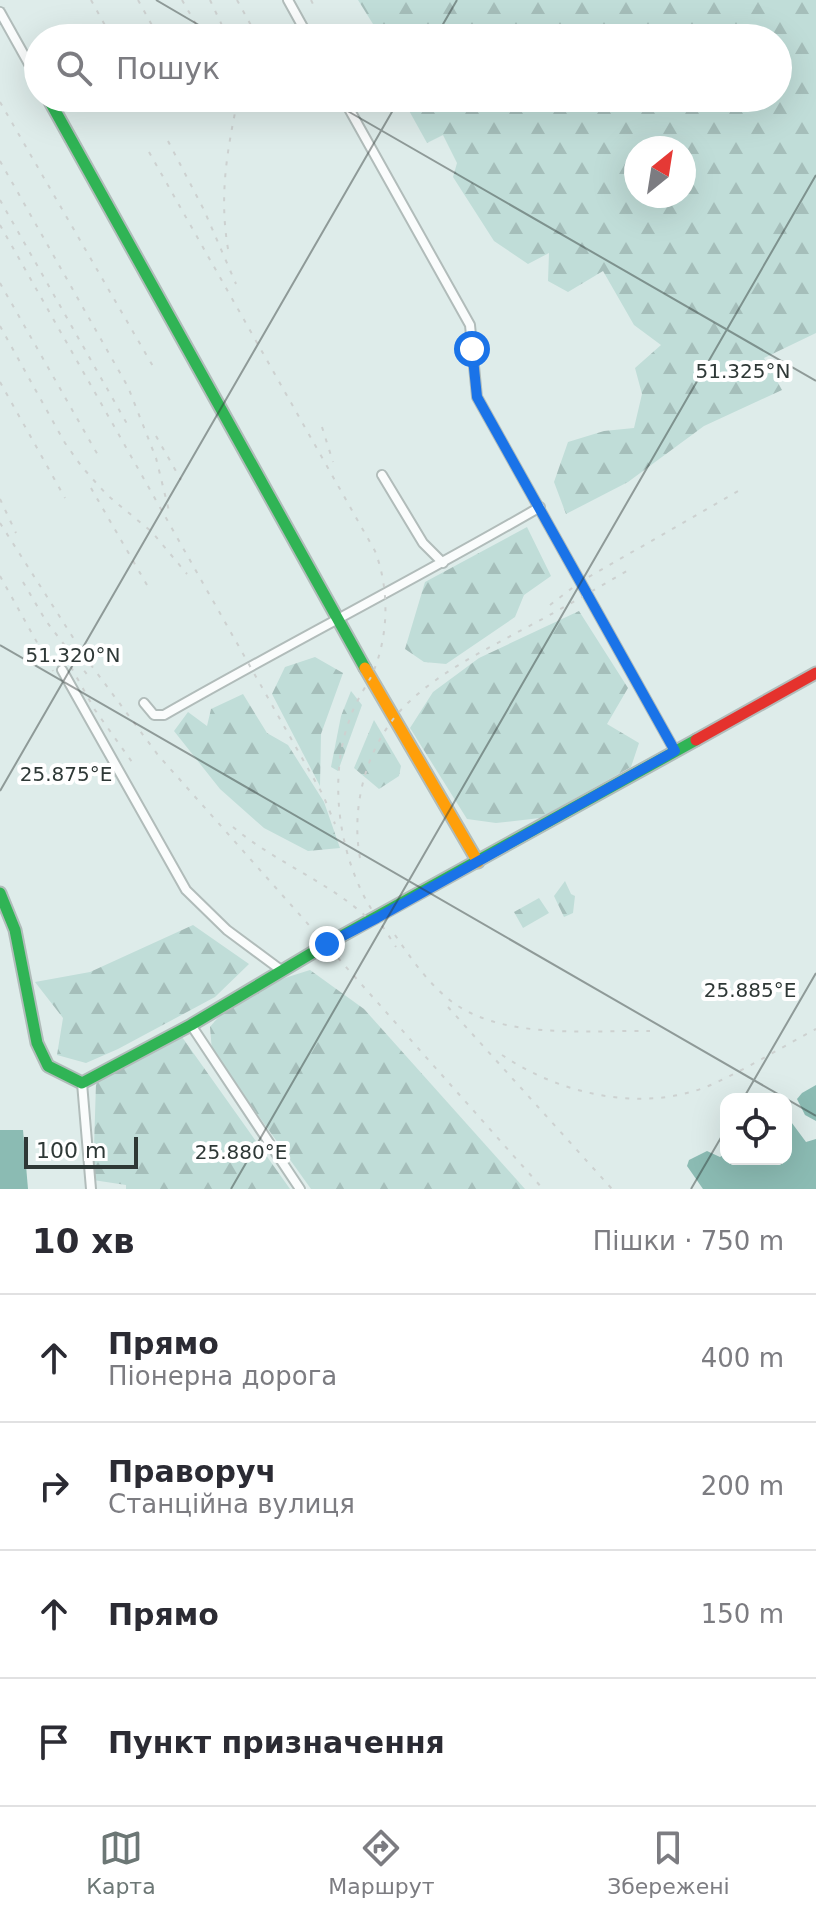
<!DOCTYPE html>
<html lang="uk">
<meta charset="utf-8">
<style>
:root{--surface:#fff;--page:#f7f7f7;--text:#2b2b33;--muted:#7c7c81;--line:#e1e1e2;--accent:#6c7775}
body{margin:0;font-family:"DejaVu Sans",sans-serif;background:var(--page);color:var(--text)}
.controls{position:absolute;right:24px;bottom:24px;display:grid;overflow:hidden;border-radius:16px;box-shadow:0 8px 32px #0002}
.controls button{width:72px;height:72px;display:grid;place-items:center;padding:0;border:0;border-bottom:2px solid var(--line);background:var(--surface);color:var(--text);font:40px sans-serif}
.compass{position:absolute;left:624px;top:136px;width:72px;height:72px;border-radius:50%;background:var(--surface);box-shadow:0 8px 32px #0002;rotate:30deg}
.scale{position:absolute;left:24px;bottom:20px;width:114px;box-sizing:border-box;padding-left:8px;border:4px solid #2e3836;border-top:0;font-size:22px;line-height:28px;white-space:nowrap;color:#2e3836;-webkit-text-stroke:6px #fff;paint-order:stroke}
.stop{position:absolute;width:24px;height:24px;margin:-18px;border:6px solid #1a73e8;border-radius:50%;background:#fff}
.stop.end{background:#1a73e8;border-color:#fff;box-shadow:0 2px 8px #0008}
.list{margin:0;padding:0;list-style:none}
h2{display:flex;justify-content:space-between;align-items:center;height:104px;margin:0;padding:0 32px;font-size:34px}
h2 small{font-size:26px;font-weight:400;color:var(--muted)}
.list li{display:grid;grid-template-columns:52px 1fr auto;gap:24px;align-items:center;box-sizing:border-box;height:128px;padding:0 32px;border-top:2px solid var(--line)}
.list b{display:block;font-size:30px;white-space:nowrap}
.list p{margin:0;font-size:26px;white-space:nowrap;color:var(--muted)}
.list em{font-size:26px;font-style:normal;color:var(--muted)}
.icon{flex:none;width:44px;height:44px;fill:none;stroke:currentColor;stroke-width:2;stroke-linecap:round;stroke-linejoin:round}
.map{position:relative;flex:none;width:816px;height:1189px;overflow:hidden}
.search{position:absolute;background:var(--surface);box-shadow:0 8px 32px #0002;left:24px;right:24px;top:24px;height:88px;display:flex;align-items:center;gap:20px;box-sizing:border-box;padding:0 28px;border-radius:44px;color:var(--muted);font-size:30px}
.sheet{height:616px;background:var(--surface)}
nav{display:flex;justify-content:space-around;align-items:center;box-sizing:border-box;height:112px;border-top:2px solid var(--line);background:var(--surface);font-size:22px;color:var(--muted)}
nav a{display:grid;justify-items:center;gap:4px}
nav .on{color:var(--accent)}
.map>svg:first-child{display:block}
.forest{fill:url(#forest-firs);fill-rule:evenodd}
.water{fill:#8bbbb3}
.lines{fill:none;stroke-linecap:round;stroke-linejoin:round}
.street-casing{stroke:#b1bcba;stroke-width:12}
.fast-casing{stroke:#b1bcba;stroke-width:15}
.slow-casing{stroke:#b1bcba;stroke-width:15}
.jam-casing{stroke:#b1bcba;stroke-width:15}
.street{stroke:#fafcfc;stroke-width:8}
.fast{stroke:#30b455;stroke-width:11}
.slow{stroke:#ff9f0a;stroke-width:11}
.jam{stroke:#e5322d;stroke-width:11}
.rail{stroke:#cdd1d0;stroke-width:2;stroke-dasharray:4 8;stroke-linecap:butt}
.route{stroke:#1a73e8;stroke-width:10}
.ticks{fill:none;stroke:#2e3836;stroke-width:2;stroke-opacity:0.45}
.ticks-label{font-size:20px;text-anchor:middle;fill:#2e3836;stroke:#fff;stroke-width:8;stroke-linejoin:round;paint-order:stroke}
</style>
<div class="map">
<svg width="816" height="1189" viewBox="0 0 816 1189">
<defs>
<pattern id="forest-firs" width="22" height="20" patternUnits="userSpaceOnUse" patternTransform="scale(2)"><rect width="22" height="20" fill="#c0ddd8"/><path d="M5 1l3.5 6h-7zM16 11l3.5 6h-7z" fill="#a5beba"/></pattern>
</defs>
<rect width="100%" height="100%" fill="#deecea"/>
<g class="forest">
<path d="M358,0H816V333L764,358L782,390L704,426L628,482L566,514L554,482L568,442L604,431L634,428L642,394L635,368L661,345L634,325L603,271L568,292L548,281L549,253L528,264L494,241L453,177L457,163L443,135L427,143L402,98H778V38H378V32ZM636,148H684V196H636Z"/>
<path d="M527,527L551,576L524,595L515,617L446,664L424,662L405,649L425,582Z"/>
<path d="M579,611L628,688L607,724L639,743L631,767L540,818L496,823L467,819L410,728L433,692L479,658Z"/>
<path d="M315,657L343,673L321,734L320,786L272,694L285,667Z"/>
<path d="M351,691L362,705L338,771L331,767L341,716Z"/>
<path d="M243,694L267,733L288,745L324,802L340,848L308,851L264,828L220,789L174,731L188,712L207,726L211,709Z"/>
<path d="M374,720L401,766L399,776L379,789L354,768Z"/>
<path d="M565,881L571,894L575,896L573,913L564,917L554,896Z"/>
<path d="M539,898L549,913L523,928L514,912Z"/>
<path d="M193,925L249,964L215,997L118,1049L86,1063L57,1055L63,1018L35,982L90,972Z"/>
<path d="M310,970L364,1009L525,1189H311L212,1051L210,1027C234,996 273,981 310,970Z"/>
<path d="M182,1037L290,1189H126V1185L93,1180L96,1083Z"/>
</g>
<g class="water">
<path d="M816,1085V1121L805,1115L797,1099L802,1093Z"/>
<path d="M786,1115L806,1142L816,1139V1189H703L687,1166L689,1160L707,1151L720,1157L725,1154L722,1144L726,1139V1159H786Z"/>
<path d="M0,1130H23L28,1189H0Z"/>
</g>
<g class="lines">
<defs>
<g id="street">
<path d="M288,0L309,38"/>
<path d="M0,12L38,80"/>
<path d="M343,98L470,325L477,397L675,751"/>
<path d="M382,475L423,543L443,563"/>
<path d="M62,670L186,890L227,930L281,970"/>
<path d="M144,703L154,715H164C288,644 416,579 540,507"/>
<path d="M191,1025L300,1189"/>
<path d="M82,1083L91,1189"/>
</g>
<g id="fast">
<path d="M48,98L365,668"/>
<path d="M0,893L15,930L37,1043L48,1066L82,1083L191,1025L327,944L696,740"/>
</g>
<path id="slow" d="M365,668L478,862"/>
<path id="jam" d="M696,740L816,673"/>
</defs>
<use href="#street" class="street-casing"/>
<use href="#fast" class="fast-casing"/>
<use href="#slow" class="slow-casing"/>
<use href="#jam" class="jam-casing"/>
<use href="#street" class="street"/>
<use href="#fast" class="fast"/>
<use href="#slow" class="slow"/>
<use href="#jam" class="jam"/>
<g class="rail">
<path d="M91,0L112,38"/>
<path d="M138,0L159,38"/>
<path d="M182,0L204,38"/>
<path d="M210,0L228,38"/>
<path d="M237,0L258,38"/>
<path d="M311,0L313,4"/>
<path d="M145,98L153,111"/>
<path d="M0,102L154,368"/>
<path d="M168,141L204,210L236,284"/>
<path d="M149,152L375,551C390,590 389,638 371,677C363,691 354,705 349,721C329,777 338,848 366,900C375,916 386,931 396,947"/>
<path d="M0,161L128,387L156,458L169,511"/>
<path d="M0,200L130,429"/>
<path d="M0,225L323,795L335,824"/>
<path d="M228,249C219,195 227,151 238,98"/>
<path d="M0,283L99,457"/>
<path d="M0,326L65,443L82,467L107,495L152,532L187,574"/>
<path d="M0,382L65,498"/>
<path d="M322,427L333,462"/>
<path d="M156,436L181,480"/>
<path d="M91,488L151,592"/>
<path d="M0,499L16,533"/>
<path d="M0,523L88,661L158,755L543,1189"/>
<path d="M0,576L53,671"/>
<path d="M23,582L46,621L89,677"/>
<path d="M550,605L580,582L740,490"/>
<path d="M71,667L95,710L132,762"/>
<path d="M233,827C277,864 333,883 374,924"/>
<path d="M360,858C350,804 368,739 410,701C441,672 481,652 518,632C556,612 593,591 630,569"/>
<path d="M395,935C410,957 425,979 446,997C497,1041 586,1030 650,1031"/>
<path d="M448,1007L612,1189"/>
<path d="M502,1055C561,1095 646,1114 713,1084C748,1068 782,1047 816,1029"/>
</g>
</g>
<g class="lines">
<path class="route" d="M327,944L377,918L675,751L477,397L472,349"/>
</g>
<path class="ticks" d="M156,0L221,38M435,38L457,0M325,98L816,381M0,645L816,1116M0,791L400,98M743,1099L816,973M231,1189L816,175M691,1189L726,1129"/>
<g class="ticks-label">
<text x="743" y="378">51.325°N</text>
<text x="73" y="662">51.320°N</text>
<text x="66" y="781">25.875°E</text>
<text x="750" y="997">25.885°E</text>
<text x="241" y="1159">25.880°E</text>
</g>
</svg>
<div class="controls">
<button><svg class="icon" aria-label="locate" viewBox="0 0 24 24"><circle cx="12" cy="12" r="6"/><path d="M12 2v4M12 18v4M2 12h4M18 12h4"/></svg></button>
</div>
<svg class="compass" viewBox="-18 -18 36 36"><path d="M0-13l5 13h-10z" fill="#e53935"/><path d="M0 13l5-13h-10z" fill="#7c7c81"/></svg>
<div class="scale">100 m</div>
<div class="stop" style="left:472px;top:349px"></div>
<div class="stop end" style="left:327px;top:944px"></div>
<div class="search"><svg class="icon" aria-label="search" viewBox="0 0 24 24"><circle cx="10" cy="10" r="6"/><path d="M15 15l6 6"/></svg>Пошук</div>
</div>
<section class="sheet">
<h2>10 хв<small>Пішки · 750 m</small></h2>
<ul class="list">
<li><svg class="icon" aria-label="ahead" viewBox="0 0 24 24"><path d="M12 20V5M6 11l6-6 6 6"/></svg><div><b>Прямо</b><p>Піонерна дорога</p></div><em>400 m</em></li>
<li><svg class="icon" aria-label="right" viewBox="0 0 24 24"><path d="M7 20v-9h11M14 6l5 5-5 5"/></svg><div><b>Праворуч</b><p>Станційна вулиця</p></div><em>200 m</em></li>
<li><svg class="icon" aria-label="ahead" viewBox="0 0 24 24"><path d="M12 20V5M6 11l6-6 6 6"/></svg><div><b>Прямо</b></div><em>150 m</em></li>
<li><svg class="icon" aria-label="arrive" viewBox="0 0 24 24"><path d="M6 21V4h12l-3 4 3 4H6"/></svg><div><b>Пункт призначення</b></div></li>
</ul>
</section>
<nav>
<a class="on"><svg class="icon" aria-label="map" viewBox="0 0 24 24"><path d="M3 6l6-2 6 2 6-2v14l-6 2-6-2-6 2zM9 4v14M15 6v14"/></svg>Карта</a>
<a><svg class="icon" aria-label="directions" viewBox="0 0 24 24"><path d="M12 3l9 9-9 9-9-9zM9 14v-3h6M13 9l2 2-2 2"/></svg>Маршрут</a>
<a><svg class="icon" aria-label="saved" viewBox="0 0 24 24"><path d="M7 4h10v16l-5-4-5 4z"/></svg>Збережені</a>
</nav>
